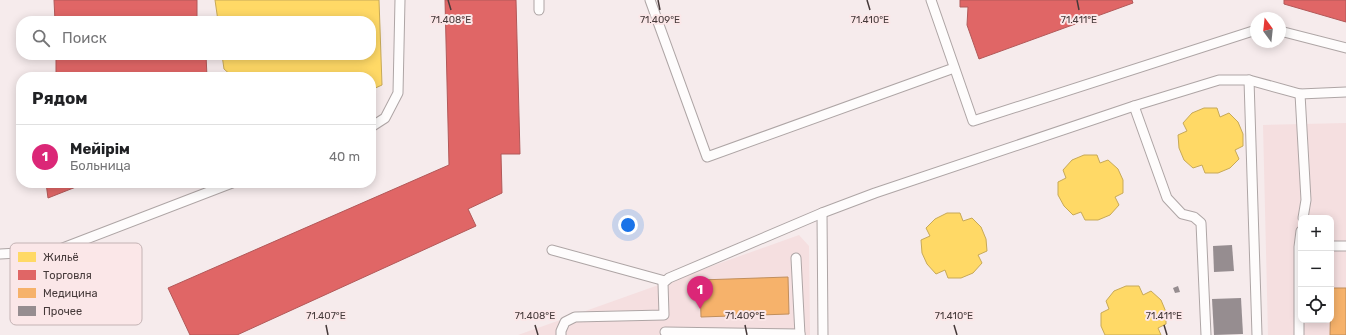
<!DOCTYPE html>
<html lang="ru">
<meta charset="utf-8">
<style>
:root{--surface:#fff;--page:#f2f2f2;--text:#202124;--muted:#757577;--line:#e0e0e0;--accent:#db2777}
body{margin:0;font-family:Rubik,sans-serif;background:var(--page);color:var(--text)}
.controls{position:absolute;right:12px;bottom:12px;display:grid;overflow:hidden;border-radius:8px;box-shadow:0 2px 10px #0003}
.controls button{width:36px;height:36px;display:grid;place-items:center;padding:0;border:0;border-bottom:1px solid var(--line);background:var(--surface);color:var(--text);font:20px sans-serif}
.compass{position:absolute;left:1250px;top:12px;width:36px;height:36px;border-radius:50%;background:var(--surface);box-shadow:0 2px 10px #0003;rotate:345deg}
.you{position:absolute;left:628px;top:225px;width:14px;height:14px;margin:-10px;border:3px solid #fff;border-radius:50%;background:#1a73e8;box-shadow:0 0 0 6px #1a73e833}
.badge{display:grid;place-items:center;width:26px;height:26px;border-radius:50%;background:var(--accent);color:#fff;font-size:13px;font-weight:700}
.pin{position:absolute;translate:-50% -33px;filter:drop-shadow(0 1px 2px #0008)}
.pin::after{content:'';position:absolute;top:21px;width:14px;height:12px;background:inherit;clip-path:polygon(0 0,100% 0,50% 100%)}
.list{margin:0;padding:0;list-style:none}
h2{display:flex;justify-content:space-between;align-items:center;height:52px;margin:0;padding:0 16px;font-size:17px}
h2 small{font-size:13px;font-weight:400;color:var(--muted)}
.list li{display:grid;grid-template-columns:26px 1fr auto;gap:12px;align-items:center;box-sizing:border-box;height:64px;padding:0 16px;border-top:1px solid var(--line)}
.list b{display:block;font-size:15px;white-space:nowrap}
.list p{margin:0;font-size:13px;white-space:nowrap;color:var(--muted)}
.list em{font-size:13px;font-style:normal;color:var(--muted)}
.icon{flex:none;width:22px;height:22px;fill:none;stroke:currentColor;stroke-width:2;stroke-linecap:round;stroke-linejoin:round}
.map{position:relative;flex:none;width:1346px;height:335px;overflow:hidden}
.search{position:absolute;background:var(--surface);box-shadow:0 2px 10px #0003;left:16px;top:16px;width:360px;height:44px;display:flex;align-items:center;gap:10px;box-sizing:border-box;padding:0 14px;border-radius:16px;color:var(--muted);font-size:15px}
.panel{position:absolute;background:var(--surface);box-shadow:0 2px 10px #0003;left:16px;top:72px;width:360px;height:116px;border-radius:16px}
.map>svg:first-child{display:block}
.built{fill:#f5dfe0;fill-rule:evenodd}
.homes{fill:#ffd966;stroke:#c7a958}
.shops{fill:#e06666;stroke:#b25858}
.health{fill:#f6b26b;stroke:#c18e5c}
.building{fill:#968d90}
.lines{fill:none;stroke-linecap:round;stroke-linejoin:round}
.lane-casing{stroke:#aea5a5;stroke-width:11}
.lane{stroke:#fefcfc;stroke-width:9}
.ticks{fill:none;stroke:#453939;stroke-width:1.5}
.key{fill:#fbe7e8;stroke:#c4b3b4;stroke-width:1}
.key-label{font-size:11px;fill:#453939}
.ticks-label{font-size:10px;text-anchor:middle;fill:#453939;stroke:#fbe7e8;stroke-width:4;stroke-linejoin:round;paint-order:stroke}
</style>
<div class="map">
<svg width="1346" height="335" viewBox="0 0 1346 335">
<rect width="100%" height="100%" fill="#f6ebec"/>
<g class="built">
<path d="M1346,123V335H1268L1263,125ZM1301,218H1331V320H1301Z"/>
<path d="M799,235L809,246L810,335H518Z"/>
</g>
<g class="homes">
<path d="M215,0H379L382,85L371,90V77H233L224,69L222,55H371V21H218Z"/>
<path d="M1204,108H1217L1220,117L1229,113L1238,122L1243,134V146L1235,150L1239,159L1230,168L1218,173H1205L1202,165L1193,168L1184,160L1179,148L1178,135L1187,131L1183,123L1192,113Z"/>
<path d="M1084,155H1097L1100,163L1108,160L1118,169L1123,180V193L1115,197L1119,205L1110,215L1098,220H1085L1081,212L1073,215L1064,206L1058,195V182L1066,178L1063,170L1072,160Z"/>
<path d="M947,213H960L963,221L972,218L981,227L986,239L987,251L978,255L982,263L973,273L961,278H948L945,270L936,274L927,264L922,253L921,240L930,236L926,228L935,219Z"/>
<path d="M1126,286H1139L1143,295L1151,291L1161,300L1166,312V324L1158,328L1161,335H1105L1101,326V313L1109,309L1106,301L1114,291Z"/>
</g>
<g class="shops">
<path d="M54,0H197V21H55Z"/>
<path d="M445,0H516L520,154H501L502,193L468,209L476,226L237,335H190L168,288L449,165Z"/>
<path d="M960,0H1132L1133,3L979,59L967,25L968,7H960Z"/>
<path d="M1284,0H1346V22L1284,4Z"/>
<path d="M56,55H206L207,77H56Z"/>
<path d="M46,183H86L48,198Z"/>
</g>
<g class="health">
<path d="M788,277L789,314L701,317L700,280Z"/>
<path d="M1331,288H1346V335H1330Z"/>
</g>
<g class="building">
<path d="M1232,245L1234,271L1214,272L1213,246Z"/>
<path d="M1178,286L1180,292L1175,293L1173,288Z"/>
<path d="M1241,298L1243,334L1214,335L1212,299Z"/>
</g>
<g class="lines">
<defs>
<g id="lane">
<path d="M539,0V10"/>
<path d="M650,0L707,157L954,68"/>
<path d="M931,0L973,121L1256,30"/>
<path d="M1280,31L1346,48"/>
<path d="M1249,80L1257,335"/>
<path d="M1300,94L1306,200L1303,218"/>
<path d="M1134,106L1167,198L1182,214L1194,217L1201,223L1206,335"/>
<path d="M371,127L385,118L398,93L400,0"/>
<path d="M822,213L823,335"/>
<path d="M1331,246H1346"/>
<path d="M552,250L665,281"/>
<path d="M0,254L55,251L232,183"/>
<path d="M796,258L800,335"/>
<path d="M665,332L800,334"/>
<path d="M561,335V331L565,322L575,317L664,315L663,283L669,278L822,213L875,193L1134,106L1219,80H1249L1300,94L1346,92"/>
<path d="M1299,335V247L1301,231"/>
</g>
</defs>
<use href="#lane" class="lane-casing"/>
<use href="#lane" class="lane"/>
</g>
<path class="ticks" d="M448,0L451,10M658,0L660,10M867,0L870,10M1077,0L1079,10M326,325L328,335M535,325L538,335M745,325L747,335M954,325L957,335M1164,325L1167,335"/>
<rect x="10" y="243" width="132" height="82" rx="6" class="key"/>
<rect x="18" y="252" width="18" height="10" fill="#ffd966"/>
<rect x="18" y="270" width="18" height="10" fill="#e06666"/>
<rect x="18" y="288" width="18" height="10" fill="#f6b26b"/>
<rect x="18" y="306" width="18" height="10" fill="#968d90"/>
<g class="key-label">
<text x="43" y="261">Жильё</text>
<text x="43" y="279">Торговля</text>
<text x="43" y="297">Медицина</text>
<text x="43" y="315">Прочее</text>
</g>
<g class="ticks-label">
<text x="451" y="23">71.408°E</text>
<text x="660" y="23">71.409°E</text>
<text x="870" y="23">71.410°E</text>
<text x="1079" y="23">71.411°E</text>
<text x="326" y="319">71.407°E</text>
<text x="535" y="319">71.408°E</text>
<text x="745" y="319">71.409°E</text>
<text x="954" y="319">71.410°E</text>
<text x="1164" y="319">71.411°E</text>
</g>
</svg>
<div class="controls">
<button>+</button>
<button>−</button>
<button><svg class="icon" aria-label="locate" viewBox="0 0 24 24"><circle cx="12" cy="12" r="6"/><path d="M12 2v4M12 18v4M2 12h4M18 12h4"/></svg></button>
</div>
<svg class="compass" viewBox="-18 -18 36 36"><path d="M0-13l5 13h-10z" fill="#e53935"/><path d="M0 13l5-13h-10z" fill="#757577"/></svg>
<div class="you"></div>
<div class="pin badge" style="left:700px;top:309px">1</div>
<div class="search"><svg class="icon" aria-label="search" viewBox="0 0 24 24"><circle cx="10" cy="10" r="6"/><path d="M15 15l6 6"/></svg>Поиск</div>
<section class="panel">
<h2>Рядом<small></small></h2>
<ul class="list">
<li><span class="badge">1</span><div><b>Мейірім</b><p>Больница</p></div><em>40 m</em></li>
</ul>
</section>
</div>
